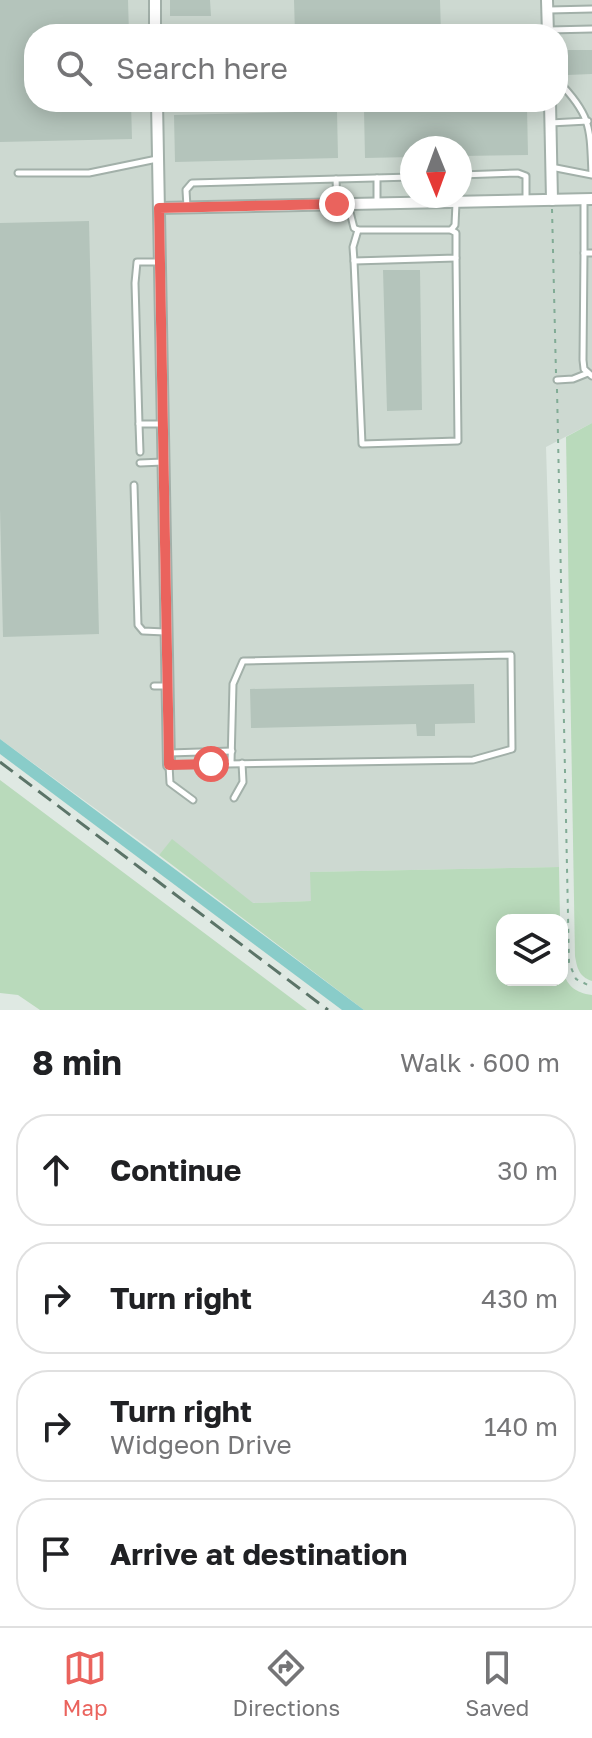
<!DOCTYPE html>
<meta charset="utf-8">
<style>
:root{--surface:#fff;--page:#f6f6f6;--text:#202124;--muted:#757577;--line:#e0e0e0;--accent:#ea635d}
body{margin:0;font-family:"Golos Text",sans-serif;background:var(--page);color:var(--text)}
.controls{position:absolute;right:24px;bottom:24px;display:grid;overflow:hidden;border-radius:16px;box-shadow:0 4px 20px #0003}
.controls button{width:72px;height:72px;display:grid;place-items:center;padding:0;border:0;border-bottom:2px solid var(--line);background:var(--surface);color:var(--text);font:40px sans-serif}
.compass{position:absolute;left:400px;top:136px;width:72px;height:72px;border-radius:50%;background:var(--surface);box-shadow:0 4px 20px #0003;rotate:179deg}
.stop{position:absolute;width:24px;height:24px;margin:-18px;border:6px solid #ea635d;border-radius:50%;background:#fff}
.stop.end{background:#ea635d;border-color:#fff;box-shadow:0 2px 8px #0008}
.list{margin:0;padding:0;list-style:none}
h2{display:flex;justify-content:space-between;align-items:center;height:104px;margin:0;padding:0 32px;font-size:34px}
h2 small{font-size:26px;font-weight:400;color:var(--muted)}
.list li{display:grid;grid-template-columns:52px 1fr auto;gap:24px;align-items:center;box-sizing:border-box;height:112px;margin:0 16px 16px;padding:0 16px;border:2px solid var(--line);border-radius:32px}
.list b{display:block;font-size:30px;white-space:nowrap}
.list p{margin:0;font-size:26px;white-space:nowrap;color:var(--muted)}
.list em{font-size:26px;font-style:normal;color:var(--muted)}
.icon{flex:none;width:44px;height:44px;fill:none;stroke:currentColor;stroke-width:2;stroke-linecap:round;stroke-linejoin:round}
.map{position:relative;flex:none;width:592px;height:1010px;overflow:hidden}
.search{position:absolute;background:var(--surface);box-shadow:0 4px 20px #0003;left:24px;right:24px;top:24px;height:88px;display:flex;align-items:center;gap:20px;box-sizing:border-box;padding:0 28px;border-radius:32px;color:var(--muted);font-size:30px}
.sheet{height:616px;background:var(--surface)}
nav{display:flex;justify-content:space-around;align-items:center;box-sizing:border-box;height:112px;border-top:2px solid var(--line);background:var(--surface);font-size:22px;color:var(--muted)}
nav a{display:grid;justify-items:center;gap:4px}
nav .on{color:var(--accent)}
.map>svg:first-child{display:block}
.built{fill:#cdd9d1;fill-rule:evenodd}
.green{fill:#b9dabb}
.water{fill:#89ccc9}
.building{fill:#b4c4bb}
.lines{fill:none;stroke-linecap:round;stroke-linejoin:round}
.lane-casing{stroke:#a2b0a9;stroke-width:9}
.street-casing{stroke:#a2b0a9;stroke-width:14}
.path{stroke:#81ab95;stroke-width:2;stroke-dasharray:4 6;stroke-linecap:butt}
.lane{stroke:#fff;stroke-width:5}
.street{stroke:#fff;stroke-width:10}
.rail{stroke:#5b7468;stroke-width:3;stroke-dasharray:16 8;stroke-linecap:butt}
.route{stroke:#ea635d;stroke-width:10}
</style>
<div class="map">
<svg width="592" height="1010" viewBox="0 0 592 1010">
<rect width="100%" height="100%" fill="#dfe9e3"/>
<path class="built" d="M0,0H592V423L546,447L559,867L311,872V901L252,903L172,840L159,855L0,739ZM34,34H558V102H34ZM412,148H460V196H412Z"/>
<g class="green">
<path d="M592,423V981C579,977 577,968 575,956L566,437Z"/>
<path d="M0,780L307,1010H40L18,995L0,993Z"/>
<path d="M172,839L253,903L311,901L310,872L559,867L560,920H502V980H562V968C566,985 575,993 592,995V1010H364L159,855Z"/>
</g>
<path class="water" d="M0,739L364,1010H342L0,754Z"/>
<g class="building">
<path d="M0,0H128L129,34H34V102H131L132,139L0,142Z"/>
<path d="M170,0H210L211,16H170Z"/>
<path d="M294,0H440L441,34H295Z"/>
<path d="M566,50H592V74L567,75Z"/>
<path d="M527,107L528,155L460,156V148H412V157L365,158L364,110Z"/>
<path d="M337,111L338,158L175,162L174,115Z"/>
<path d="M89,221L99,634L3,637L0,509V223Z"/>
<path d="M383,270H420L422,410L387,411Z"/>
<path d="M474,684L475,723L435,724V736H417L416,724L251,728L250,689Z"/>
</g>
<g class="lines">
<defs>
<g id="lane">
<path d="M549,10L592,9"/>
<path d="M549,30L592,29"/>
<path d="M550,123L588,121"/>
<path d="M551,167L592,175C590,128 592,116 558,81"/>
<path d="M18,173H89L157,159"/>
<path d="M460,175L518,173L526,176V200"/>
<path d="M377,178V203"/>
<path d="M336,179L337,203"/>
<path d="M584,201V253H592"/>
<path d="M348,204L354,228L358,230H451L455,225L456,203"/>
<path d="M187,207L186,190L192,183L412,177"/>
<path d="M358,230L353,247L354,261L456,258V233L451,230"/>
<path d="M584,253L583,360L584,369L592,376"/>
<path d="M354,261L362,444L458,441L456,258"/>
<path d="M158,262H137L135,283L139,424H162"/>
<path d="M557,380L573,379L588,373"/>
<path d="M139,424L140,452"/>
<path d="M140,463L163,462"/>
<path d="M134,485L138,625L143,631L165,632"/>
<path d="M154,686H167"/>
<path d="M169,753L232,751"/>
<path d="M234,798L243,782L242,763"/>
<path d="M193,800L170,783L169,765L473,760L512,749L511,655L243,661L233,684L231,763"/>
</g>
<g id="street">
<path d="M155,0V34"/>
<path d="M547,0L548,34"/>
<path d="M157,102L169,765"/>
<path d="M550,102L552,200"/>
<path d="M159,208L592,199"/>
</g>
</defs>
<use href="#lane" class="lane-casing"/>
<use href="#street" class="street-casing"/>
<g class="path">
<path d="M552,209L556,374"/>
<path d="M557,389L569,963L576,979L592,987"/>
</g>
<use href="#lane" class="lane"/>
<use href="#street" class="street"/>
<path class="rail" d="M0,762L328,1010"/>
</g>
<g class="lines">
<path class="route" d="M211,764L169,765L159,208L337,204"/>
</g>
</svg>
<div class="controls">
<button><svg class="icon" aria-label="layers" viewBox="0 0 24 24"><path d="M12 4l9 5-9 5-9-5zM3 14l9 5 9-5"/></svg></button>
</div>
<svg class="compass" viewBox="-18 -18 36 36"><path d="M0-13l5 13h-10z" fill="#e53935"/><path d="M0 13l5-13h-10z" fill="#757577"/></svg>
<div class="stop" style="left:211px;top:764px"></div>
<div class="stop end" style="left:337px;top:204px"></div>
<div class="search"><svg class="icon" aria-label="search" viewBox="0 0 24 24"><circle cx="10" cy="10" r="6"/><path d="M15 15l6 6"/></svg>Search here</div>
</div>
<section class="sheet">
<h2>8 min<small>Walk · 600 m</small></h2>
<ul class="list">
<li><svg class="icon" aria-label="ahead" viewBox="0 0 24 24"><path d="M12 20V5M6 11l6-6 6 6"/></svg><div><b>Continue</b></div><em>30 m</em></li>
<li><svg class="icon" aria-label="right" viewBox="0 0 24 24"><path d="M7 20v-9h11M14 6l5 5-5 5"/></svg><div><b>Turn right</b></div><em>430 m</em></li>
<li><svg class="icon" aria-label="right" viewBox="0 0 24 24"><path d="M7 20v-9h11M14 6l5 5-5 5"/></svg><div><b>Turn right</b><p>Widgeon Drive</p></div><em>140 m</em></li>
<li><svg class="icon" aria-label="arrive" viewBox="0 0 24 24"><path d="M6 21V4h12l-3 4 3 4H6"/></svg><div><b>Arrive at destination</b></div></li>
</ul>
</section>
<nav>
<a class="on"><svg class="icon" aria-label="map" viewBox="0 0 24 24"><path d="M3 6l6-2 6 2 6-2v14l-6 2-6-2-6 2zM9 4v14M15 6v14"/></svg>Map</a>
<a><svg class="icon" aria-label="directions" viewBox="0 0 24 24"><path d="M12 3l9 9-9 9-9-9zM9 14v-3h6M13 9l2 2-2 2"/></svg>Directions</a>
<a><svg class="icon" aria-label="saved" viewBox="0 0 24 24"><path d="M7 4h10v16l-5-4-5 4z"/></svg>Saved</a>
</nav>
